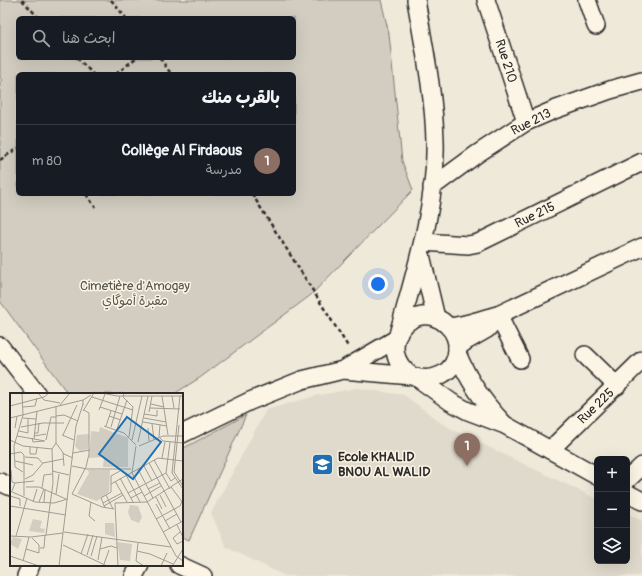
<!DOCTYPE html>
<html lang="ar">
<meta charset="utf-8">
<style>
:root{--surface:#171b24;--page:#20242c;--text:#f1f3f6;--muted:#9ea1a6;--line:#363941;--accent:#7c3aed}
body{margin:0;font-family:Pangolin,"Playpen Sans Arabic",sans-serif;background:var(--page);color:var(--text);direction:rtl}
.controls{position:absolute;right:12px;bottom:12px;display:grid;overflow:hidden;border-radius:6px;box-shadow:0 4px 16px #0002}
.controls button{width:36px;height:36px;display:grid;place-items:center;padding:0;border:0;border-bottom:1px solid var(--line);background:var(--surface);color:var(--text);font:20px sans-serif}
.you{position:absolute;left:378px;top:284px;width:14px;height:14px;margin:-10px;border:3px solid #fff;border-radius:50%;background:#1a73e8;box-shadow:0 0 0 6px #1a73e833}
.badge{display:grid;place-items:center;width:26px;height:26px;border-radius:50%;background:var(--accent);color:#fff;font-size:13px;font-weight:700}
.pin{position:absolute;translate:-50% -33px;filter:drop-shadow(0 1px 2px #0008)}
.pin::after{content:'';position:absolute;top:21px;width:14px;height:12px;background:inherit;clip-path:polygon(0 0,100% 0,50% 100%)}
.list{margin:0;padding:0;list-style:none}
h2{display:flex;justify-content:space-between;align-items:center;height:52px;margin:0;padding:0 16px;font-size:17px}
h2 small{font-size:13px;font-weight:400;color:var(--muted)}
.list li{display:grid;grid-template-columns:26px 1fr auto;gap:12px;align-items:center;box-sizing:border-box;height:72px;padding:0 16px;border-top:1px solid var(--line)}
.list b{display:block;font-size:15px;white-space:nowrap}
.list p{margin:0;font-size:13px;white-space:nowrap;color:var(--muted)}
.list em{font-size:13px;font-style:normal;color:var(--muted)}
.icon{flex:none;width:22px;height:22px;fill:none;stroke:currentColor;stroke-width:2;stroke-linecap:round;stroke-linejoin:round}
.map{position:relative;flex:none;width:642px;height:576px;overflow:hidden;direction:ltr}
.search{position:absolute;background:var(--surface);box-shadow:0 4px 16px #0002;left:16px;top:16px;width:280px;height:44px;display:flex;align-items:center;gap:10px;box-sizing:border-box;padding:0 14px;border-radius:6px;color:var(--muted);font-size:15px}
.panel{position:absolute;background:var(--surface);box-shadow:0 4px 16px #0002;left:16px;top:72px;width:280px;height:124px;border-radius:6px;direction:rtl}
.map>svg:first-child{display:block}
.built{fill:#e0dacc}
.green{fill:#d2cdc0;stroke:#7e7c76;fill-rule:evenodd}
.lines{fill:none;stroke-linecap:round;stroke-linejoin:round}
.minor-casing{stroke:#2b2b2b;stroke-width:20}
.path{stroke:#2b2b2b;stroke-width:2.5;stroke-dasharray:4 3;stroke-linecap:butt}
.minor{stroke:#fcf5e5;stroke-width:17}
.labels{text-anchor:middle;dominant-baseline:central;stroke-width:3;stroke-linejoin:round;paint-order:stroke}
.street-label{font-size:13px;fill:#2b2b2b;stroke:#fcf5e5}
.park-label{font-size:13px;fill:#555450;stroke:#fcf5e5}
.poi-label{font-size:13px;font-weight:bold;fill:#2b2b2b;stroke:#fcf5e5;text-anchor:start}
.inset-road{fill:none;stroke:#a19d94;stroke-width:1}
.view{fill:#1f6fb2;fill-opacity:0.15;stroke:#1f6fb2;stroke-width:2}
.inset-edge{fill:none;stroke:#2b2b2b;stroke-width:2}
</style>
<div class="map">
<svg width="642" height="576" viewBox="0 0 642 576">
<rect width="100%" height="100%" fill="#efe9da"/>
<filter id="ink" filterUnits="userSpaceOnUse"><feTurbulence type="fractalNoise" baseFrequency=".025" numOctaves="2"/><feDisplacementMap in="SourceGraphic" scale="8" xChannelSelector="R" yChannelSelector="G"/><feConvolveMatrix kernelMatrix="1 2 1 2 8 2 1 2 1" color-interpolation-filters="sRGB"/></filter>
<g filter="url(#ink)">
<path class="built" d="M357,388L404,395L431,415L436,420L459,433L597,499V561H627V513L642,521V576H285L226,547L211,513L266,410L315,396Z"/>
<g class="green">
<path d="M0,0H381L389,34L402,161L413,190L311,295L201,377L174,394H68L0,301V82L2,80L0,78ZM18,18H294V58H18ZM18,74H294V194H18Z"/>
<path d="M246,415L189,540L182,537V449Z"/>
</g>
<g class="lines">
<defs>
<g id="minor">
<path d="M486,0L526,122"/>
<path d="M587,0L596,26"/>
<path d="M432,187L477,154L526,122L554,110L610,90L642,81"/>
<path d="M423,242L468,245L478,243L642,162"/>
<path d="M421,255L436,318"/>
<path d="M498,315L520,359"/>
<path d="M449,327C467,325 481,319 498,315L642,247"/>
<path d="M399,331C415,272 437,204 435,141C434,94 424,47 416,0"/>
<path d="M0,346L37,394"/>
<path d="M457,348L466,341L487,329L498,316"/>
<path d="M457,353C468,380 483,402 503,423"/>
<path d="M585,355L617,386"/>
<path d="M343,370L412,376C432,383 456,374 457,350C458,341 454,331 447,325C415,294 370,348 412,376"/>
<path d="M419,379L451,402L468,411L505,425L597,476"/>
<path d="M182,434L250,401L302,380L343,370L396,339"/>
<path d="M550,450L642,360"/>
<path d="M627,480L642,466"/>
<path d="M0,482L11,487"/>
<path d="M627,493L642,501"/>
<path d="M179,565L203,576"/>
<path d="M26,576L31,565"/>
<path d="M134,576L140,565"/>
</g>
</defs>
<use href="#minor" class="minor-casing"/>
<g class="path">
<path d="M22,0L39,18"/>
<path d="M111,0L126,18"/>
<path d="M77,58L93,74"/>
<path d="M160,58L171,74"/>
<path d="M116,74L136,58"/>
<path d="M0,160L18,148"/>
<path d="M86,194L95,207"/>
<path d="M252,194L349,348"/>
</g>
<use href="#minor" class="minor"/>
</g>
</g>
<defs>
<symbol id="school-square" viewBox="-11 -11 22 22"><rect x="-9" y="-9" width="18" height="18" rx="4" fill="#1f6fb2" stroke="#fcf5e5"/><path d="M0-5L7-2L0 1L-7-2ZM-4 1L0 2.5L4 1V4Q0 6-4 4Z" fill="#fff"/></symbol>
</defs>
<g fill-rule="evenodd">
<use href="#school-square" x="310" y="452" width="25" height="25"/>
</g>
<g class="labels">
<g class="street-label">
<text transform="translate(506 61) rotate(72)">Rue 210</text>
<text transform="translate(531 122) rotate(-27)">Rue 213</text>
<text transform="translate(535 215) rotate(-26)">Rue 215</text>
<text transform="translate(596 406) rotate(-44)">Rue 225</text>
</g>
<g class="park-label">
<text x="135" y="286">Cimetière d'Amogay<tspan x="135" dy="15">مقبرة أموگاي</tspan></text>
</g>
<g class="poi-label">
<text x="338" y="457">Ecole KHALID<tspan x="338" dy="15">BNOU AL WALID</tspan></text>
</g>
</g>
<g transform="translate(10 393)">
<rect width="173" height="173" fill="#efe9da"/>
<path d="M90,34L118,45V74H93L94,64L79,65L81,38L89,39ZM79,41L78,56L70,58L65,53L67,42ZM78,77H100L99,99L87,108L67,101L79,80ZM120,112L128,113L132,124L129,130L121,127L118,119ZM23,126L32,128L30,135L35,136L34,140L19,138ZM95,130H104L105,144L95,141ZM3,144L12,146L8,156L0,151ZM107,149L122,151L120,168L110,167Z" fill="#d2cdc0"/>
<path class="inset-road" d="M12,0L13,22L4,53L5,74L13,79M28,0L34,7L50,10M92,0L107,3H173M114,0L113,4L123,14L119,44M152,3L158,42M162,3L164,15M170,3L162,80L173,96M82,4L123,17M141,11L154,14M50,12L60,0M73,12V7L81,2M0,13L34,4L39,0M13,14L25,13L27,5M90,14L112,21M140,15L170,16M89,17L95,1M73,18L84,0M139,19L142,3M134,21L147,23V17M46,23L54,22L68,28M99,23L111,27M0,25L73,7M13,25L26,26M134,25L156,29M133,29L157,33M142,31L144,46M150,32L149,44L153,48L173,50M169,32L164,79L173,93M94,33L114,40L126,52M96,33L101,18M11,34L33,30H54M101,34L110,3M5,35L7,23M138,35L139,48M107,36L117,7M9,38L18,40V26M24,40H28L29,30M52,42L64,47M53,42L67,12M7,43L35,48M24,43L36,41M22,45L23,49L34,48M24,46L27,18M0,47L13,53L42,56M36,47L41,24H46M122,47L132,3M128,49L138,3M46,50L54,61L63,65M126,53L122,80L166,163L173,168M129,53L153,43H173M20,54V61H26L27,55M53,60L54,73M63,60L80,57M0,61L11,59L14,62V103M15,64L28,65L33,71M152,65L155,49M144,67L160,96M5,68L23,72M139,70L171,129M62,73L77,76H121M134,73L142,88M128,76L143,105M1,77L2,89L5,90M42,78L59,82M156,80L161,88L165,85M116,82L130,109M110,85L123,109M15,86L23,82L33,70L53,66M105,88L117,109M101,91L148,65L173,68M16,94H29M29,94L56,106M161,94L173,110M32,95L34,82L42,81M138,96L150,90M0,98L25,109L44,110L58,106M2,98L5,90L24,88M118,100L156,80L160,49M46,101L49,81M62,101L76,74L79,61V20L74,17M62,101L92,114L104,116M96,102L103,116M150,102L156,114M0,103L10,106V113M134,103L151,93M146,104L152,116M121,105L132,99M23,109L27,96M29,109L34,96M34,109L35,97M81,109L79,123L85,128M93,110L112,100M146,111L160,136M0,113L56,122M94,113L113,102M95,115L91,105L101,99V83L110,78M146,126L170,113L172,108M155,128L167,121M167,132L173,144M54,139L161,154M153,139L173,128M170,139L163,145L167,151L173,148M36,142L43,90L42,56L46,50V13M0,143L21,144L53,140M6,143L17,105M128,150L126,168L134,173M53,152L97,173M30,155H34L35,142M16,156L29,160V152L22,145M90,156L101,153L107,155M127,158L140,161L163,171M71,161L78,141M77,162L83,142M0,163L29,173M81,163L87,143M88,167L92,144M13,168L19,144M94,171L99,157M163,172L173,156M49,173L66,33L73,11M108,173L105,110L137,109L173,86M151,173L157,160"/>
<path class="view" d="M117,24L151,49L123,86L89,61Z"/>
<rect width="173" height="173" class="inset-edge"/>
</g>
</svg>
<div class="controls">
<button>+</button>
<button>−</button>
<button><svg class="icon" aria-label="layers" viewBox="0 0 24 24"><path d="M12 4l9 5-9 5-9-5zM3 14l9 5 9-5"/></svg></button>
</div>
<div class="you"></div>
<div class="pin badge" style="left:467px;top:466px;background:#8d6e63">1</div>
<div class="search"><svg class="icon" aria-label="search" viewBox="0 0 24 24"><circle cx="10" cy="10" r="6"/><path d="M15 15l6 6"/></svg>ابحث هنا</div>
<section class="panel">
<h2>بالقرب منك<small></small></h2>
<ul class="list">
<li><span class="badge" style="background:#8d6e63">1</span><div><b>Collège Al Firdaous</b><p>مدرسة</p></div><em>80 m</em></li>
</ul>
</section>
</div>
